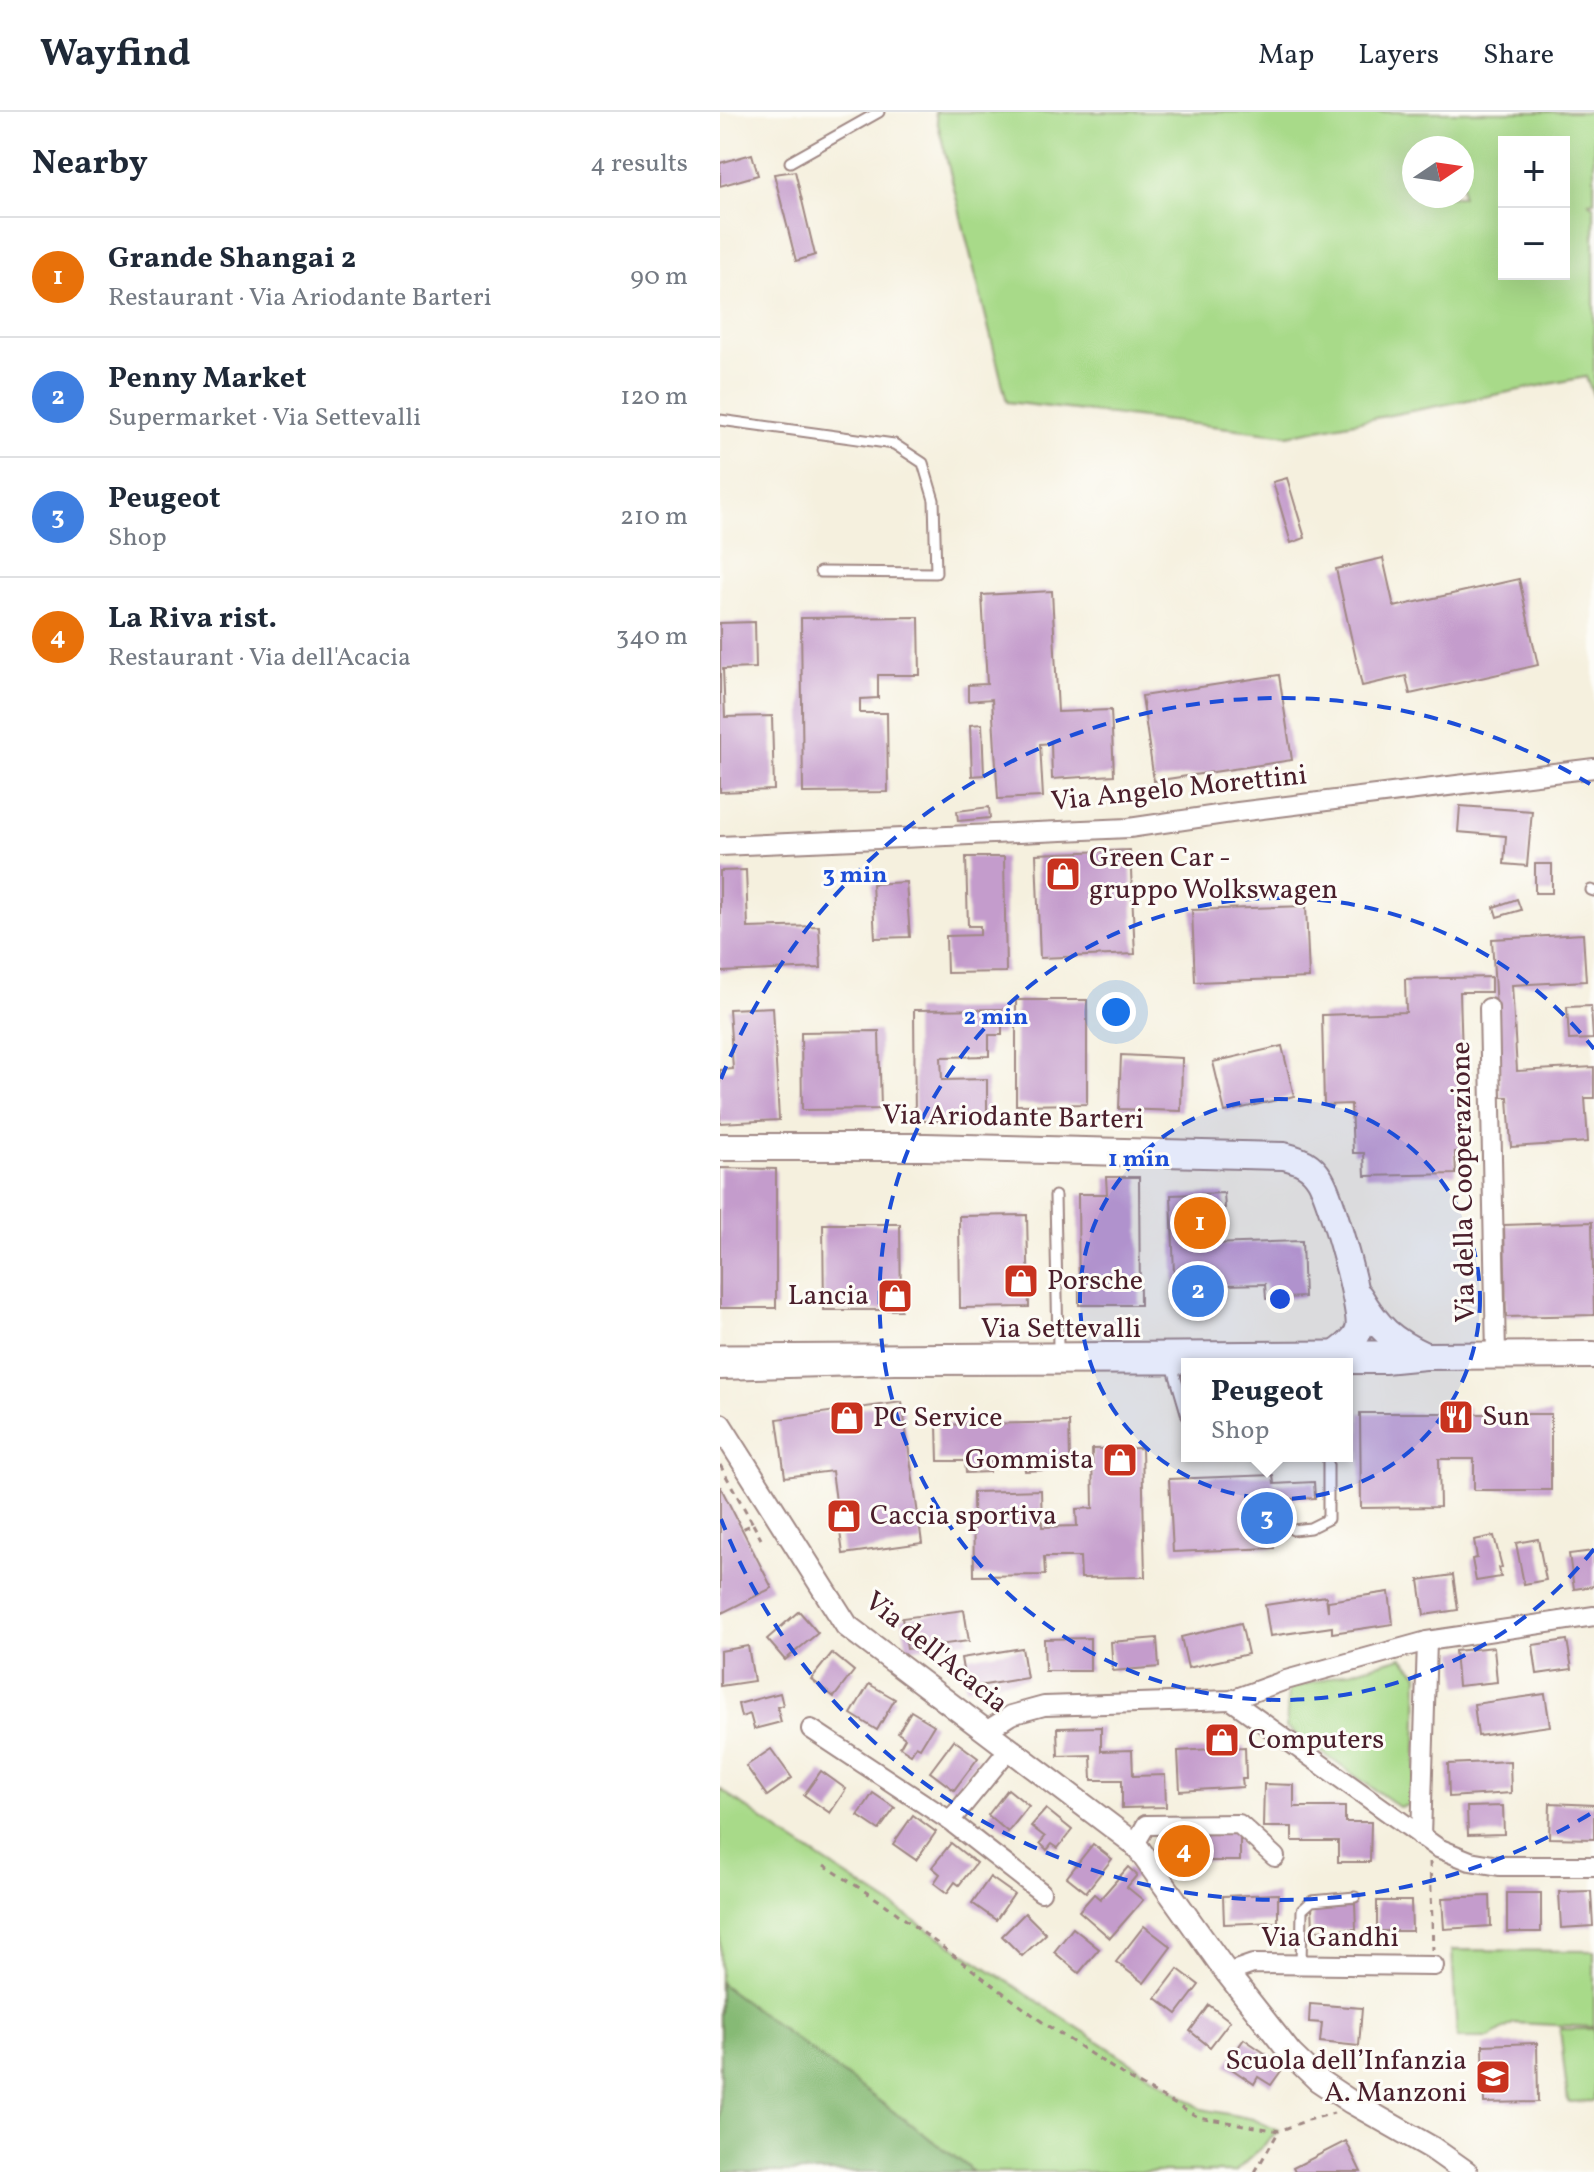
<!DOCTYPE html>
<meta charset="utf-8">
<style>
:root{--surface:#fff;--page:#f2f2f3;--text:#1f2937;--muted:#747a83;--line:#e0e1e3;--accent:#7c3aed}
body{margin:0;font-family:Vollkorn,serif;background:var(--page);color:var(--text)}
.controls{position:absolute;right:24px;top:24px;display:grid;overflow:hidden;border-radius:0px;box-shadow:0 8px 32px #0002}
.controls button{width:72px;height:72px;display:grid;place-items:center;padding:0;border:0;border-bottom:2px solid var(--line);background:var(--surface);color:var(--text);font:40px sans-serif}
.compass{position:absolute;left:682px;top:24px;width:72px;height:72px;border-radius:50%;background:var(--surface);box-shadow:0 8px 32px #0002;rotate:77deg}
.you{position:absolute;left:396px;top:900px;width:28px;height:28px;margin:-20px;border:6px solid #fff;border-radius:50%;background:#1a73e8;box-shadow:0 0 0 12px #1a73e833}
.badge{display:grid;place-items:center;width:52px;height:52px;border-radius:50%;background:var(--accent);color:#fff;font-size:26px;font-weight:700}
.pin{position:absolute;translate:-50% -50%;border:4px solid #fff;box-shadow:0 2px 8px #0006}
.popup{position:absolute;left:461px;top:1246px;width:172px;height:104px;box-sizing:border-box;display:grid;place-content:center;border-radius:0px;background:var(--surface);filter:drop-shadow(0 2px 6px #0005);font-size:26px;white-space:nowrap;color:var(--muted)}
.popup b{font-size:30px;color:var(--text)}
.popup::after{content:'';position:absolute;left:50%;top:100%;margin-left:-16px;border:16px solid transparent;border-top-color:var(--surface)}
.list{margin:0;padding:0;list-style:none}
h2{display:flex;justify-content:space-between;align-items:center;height:104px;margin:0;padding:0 32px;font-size:34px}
h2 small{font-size:26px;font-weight:400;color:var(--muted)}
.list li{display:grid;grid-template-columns:52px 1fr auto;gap:24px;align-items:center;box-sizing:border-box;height:120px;padding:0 32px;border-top:2px solid var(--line)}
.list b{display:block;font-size:30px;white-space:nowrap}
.list p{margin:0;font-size:26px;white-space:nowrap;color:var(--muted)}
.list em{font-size:26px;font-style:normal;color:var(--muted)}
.map{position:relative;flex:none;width:874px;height:2060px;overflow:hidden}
header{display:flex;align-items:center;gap:48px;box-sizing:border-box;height:112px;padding:0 40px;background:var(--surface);border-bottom:2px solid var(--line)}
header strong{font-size:38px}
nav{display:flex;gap:44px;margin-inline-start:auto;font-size:28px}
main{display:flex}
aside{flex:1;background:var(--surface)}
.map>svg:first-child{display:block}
.green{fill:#a8da89;stroke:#797c5a;stroke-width:2;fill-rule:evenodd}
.forest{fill:#86ba75;stroke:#686c50;stroke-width:2}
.building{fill:#c49ccc}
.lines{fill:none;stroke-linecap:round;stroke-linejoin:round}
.service-casing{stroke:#a08884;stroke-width:13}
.minor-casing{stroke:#a08884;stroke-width:22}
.tertiary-casing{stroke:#a08884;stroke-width:26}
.secondary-casing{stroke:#a08884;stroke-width:30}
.path{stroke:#a08884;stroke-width:3;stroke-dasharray:6 6;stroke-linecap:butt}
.service{stroke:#fff;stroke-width:9}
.minor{stroke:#fff;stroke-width:18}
.tertiary{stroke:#fff;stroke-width:22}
.secondary{stroke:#fff;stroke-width:26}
.ring{fill:none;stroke:#1d4ed8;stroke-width:4;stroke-dasharray:14 10}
.labels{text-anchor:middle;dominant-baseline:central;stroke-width:6;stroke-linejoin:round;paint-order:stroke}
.street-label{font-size:28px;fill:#4a1f2b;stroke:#fdfcf7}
.poi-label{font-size:28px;fill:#4a1f2b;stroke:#fdfcf7;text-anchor:start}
.centre{fill:#1d4ed8;stroke:#fdfcf7;stroke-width:4}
.ring-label{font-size:24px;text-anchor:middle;font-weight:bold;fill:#1d4ed8;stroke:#fdfcf7;stroke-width:6;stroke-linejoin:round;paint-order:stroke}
</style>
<header>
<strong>Wayfind</strong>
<nav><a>Map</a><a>Layers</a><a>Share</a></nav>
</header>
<main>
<aside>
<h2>Nearby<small>4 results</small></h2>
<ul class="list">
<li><span class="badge" style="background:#e8710a">1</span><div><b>Grande Shangai 2</b><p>Restaurant · Via Ariodante Barteri</p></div><em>90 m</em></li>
<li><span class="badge" style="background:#3f7fe0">2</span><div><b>Penny Market</b><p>Supermarket · Via Settevalli</p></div><em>120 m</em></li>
<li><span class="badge" style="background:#3f7fe0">3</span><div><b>Peugeot</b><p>Shop</p></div><em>210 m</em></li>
<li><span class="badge" style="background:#e8710a">4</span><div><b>La Riva rist.</b><p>Restaurant · Via dell'Acacia</p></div><em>340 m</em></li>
</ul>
</aside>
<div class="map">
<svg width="874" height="2060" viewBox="0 0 874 2060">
<rect width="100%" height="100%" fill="#fdfcf7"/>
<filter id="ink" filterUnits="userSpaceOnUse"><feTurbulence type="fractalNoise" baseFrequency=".0125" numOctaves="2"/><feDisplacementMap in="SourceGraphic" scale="16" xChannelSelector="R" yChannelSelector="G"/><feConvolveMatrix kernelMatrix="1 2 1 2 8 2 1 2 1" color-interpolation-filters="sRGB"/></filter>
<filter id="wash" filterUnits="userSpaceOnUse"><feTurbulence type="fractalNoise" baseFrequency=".006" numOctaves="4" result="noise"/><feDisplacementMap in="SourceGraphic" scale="32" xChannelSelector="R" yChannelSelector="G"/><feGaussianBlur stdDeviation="1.8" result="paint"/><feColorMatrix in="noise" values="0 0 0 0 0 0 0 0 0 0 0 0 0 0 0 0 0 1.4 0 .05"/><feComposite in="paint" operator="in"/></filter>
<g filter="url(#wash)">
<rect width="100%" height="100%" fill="#f5f0de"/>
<g class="green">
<path d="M215,0H874V89L869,90L874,95V285L866,265L568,323L287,290ZM784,30H844V162H784ZM742,36V84H694V36Z"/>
<path d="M682,1545L698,1562L695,1692L679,1695L566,1615L569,1577Z"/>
<path d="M0,1677L64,1723L482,1997L533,2007L559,2019L515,2060H0Z"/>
<path d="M732,1838L874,1839V1915L794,1911L769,1926H737Z"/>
<path d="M840,1917H874V1989L848,1990Z"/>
</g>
<path class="forest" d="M0,1871L247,2054L253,2060H0Z"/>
<g id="blocks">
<g class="building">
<path d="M32,42L38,63L0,74V51Z"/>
<path d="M75,59L95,143L76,149L54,62Z"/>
<path d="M567,366L585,426L571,431L553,370Z"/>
<path d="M663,446L674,495L799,467L818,553L690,582L686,564L642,574L616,457Z"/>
<path d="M332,479L338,600L391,598L394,663L332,667L331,631L320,632L323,685L278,687L272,587L248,589V573L267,572L262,483Z"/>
<path d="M199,505L200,563H158V586L140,587V601H167L168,680L83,681L81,506Z"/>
<path d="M35,510L36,556L3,557L5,605L52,604L54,678L0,680V511Z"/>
<path d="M559,563L572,648L434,669L422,584Z"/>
<path d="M262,612L264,663L252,664L250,613Z"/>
<path d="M740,694L812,699L807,754L784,752L786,724L738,720Z"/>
<path d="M269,695L270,706L238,709L237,699Z"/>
<path d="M410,738L415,842L320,846L316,742Z"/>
<path d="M246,745H284L286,860L227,861L226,824L260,823V814H248Z"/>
<rect x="815" y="752" width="17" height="29"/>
<path d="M26,758L28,816L99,814L101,856L0,860V759Z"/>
<path d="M186,770L190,825L155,826L152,772Z"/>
<path d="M797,787L801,798L777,805L774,795Z"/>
<path d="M586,794L589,866L475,870L472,798Z"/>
<path d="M863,822L866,869L792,873L797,959L874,955V986H865L868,1030L791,1035L788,985H781L772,827Z"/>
<path d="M771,865V880H740L745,1040H735L736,1062L645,1064L644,1041H633L631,992L604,993L602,903L686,900L685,867Z"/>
<path d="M296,888H367V992L296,993Z"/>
<path d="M871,894L873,927L849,928L847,895Z"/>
<path d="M53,895L59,1008L0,1011V958L13,957L9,897Z"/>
<path d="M282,897V923H269V944L221,945L222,968L267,967V1009H195L194,898Z"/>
<path d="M159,919L161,997L82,998L81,920Z"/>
<path d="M562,934L574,984L505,1000L493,950Z"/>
<path d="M401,943L462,946L461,999L399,997Z"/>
<path d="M0,1056L56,1057V1196H0Z"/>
<path d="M386,1065H419L420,1193H359L358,1082H387Z"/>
<path d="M504,1081L505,1096H488L490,1132L582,1129L584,1185L546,1187L545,1172L504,1173V1186L455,1188L451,1083Z"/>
<path d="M307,1103L309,1195L240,1196L239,1104Z"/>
<path d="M872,1110L874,1203L786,1205L784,1113Z"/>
<path d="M103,1112H180L181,1198H104Z"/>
<path d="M182,1290L202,1431L123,1442L112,1359L65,1365L57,1307Z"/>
<path d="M749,1295V1302H831V1378H754V1347H719L720,1395L641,1396L640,1301H724V1296Z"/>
<path d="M349,1310L350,1348H326V1358L305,1359L304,1349L269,1350V1360L246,1361L245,1349H218L217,1313Z"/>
<path d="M422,1336L425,1465L361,1466L360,1445H324L325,1463L254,1464L253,1380L321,1378L322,1415L357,1414L356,1397L373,1396L372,1337Z"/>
<path d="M553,1363L554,1372L594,1370L595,1386L553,1388L554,1436L453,1440L449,1367Z"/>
<path d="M0,1374L52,1476L0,1502Z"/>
<path d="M774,1424L782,1455L779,1456L781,1465L756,1469L752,1447L757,1446L754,1428Z"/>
<path d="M818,1427L826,1468L804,1472L796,1431Z"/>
<path d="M874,1439V1474L854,1477L849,1442Z"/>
<path d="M733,1463L738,1498L704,1503L699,1468Z"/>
<path d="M669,1480L673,1512L612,1521V1515L550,1524L545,1493L606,1484L608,1499V1489Z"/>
<path d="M244,1498L249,1529L187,1537L182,1506Z"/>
<path d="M79,1499L98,1521L65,1548L47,1527Z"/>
<path d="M521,1511L528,1542L468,1556L461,1525Z"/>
<path d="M370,1526V1559H325L324,1527Z"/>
<path d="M437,1526L439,1555L393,1559L391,1530Z"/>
<path d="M847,1528L852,1557L817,1562L813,1533Z"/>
<path d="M28,1534L34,1569L0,1574V1539Z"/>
<path d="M774,1535L777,1570L738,1574L735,1539Z"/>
<path d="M302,1536L307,1566L246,1576L241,1546Z"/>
<path d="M112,1541L134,1559L114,1585L91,1567Z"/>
<path d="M149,1572L175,1587L157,1618L131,1602Z"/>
<path d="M60,1581L63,1593L57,1595L61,1610L34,1617L30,1602L21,1605L18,1592Z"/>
<path d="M825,1582L830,1614L758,1624L754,1592Z"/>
<path d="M191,1599L214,1613L200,1636L196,1634L191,1642L180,1635L185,1626L178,1621Z"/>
<path d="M381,1615V1639L412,1638L413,1664L445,1663L446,1695L402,1696V1668H372L371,1643L338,1644L337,1616Z"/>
<path d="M234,1628L258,1646L234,1678L210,1660Z"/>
<path d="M525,1635L526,1667H522L523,1675L460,1679L458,1639Z"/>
<path d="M51,1637L72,1666L47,1684L26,1654Z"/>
<path d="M790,1649L791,1681L729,1685L728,1652Z"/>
<path d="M101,1659L126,1677L110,1701L84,1683Z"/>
<path d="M544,1672L574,1673V1695H625V1710H651L650,1750H618V1729H572V1715H543Z"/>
<path d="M288,1677L309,1694L288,1720L268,1703Z"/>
<path d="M153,1681L175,1696L159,1718L138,1704Z"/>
<path d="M830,1691L874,1693V1727L829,1726Z"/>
<path d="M783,1694L784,1722L748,1723L747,1695Z"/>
<path d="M326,1697L352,1718L338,1736L332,1732L327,1738L320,1731L325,1725L311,1714Z"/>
<path d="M193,1703L216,1720L196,1748L173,1732Z"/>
<path d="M520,1718V1749H460L459,1719Z"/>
<path d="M231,1731L256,1751L239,1773L235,1770L227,1781L214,1771L220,1762L212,1755Z"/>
<path d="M373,1732L392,1747L366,1780L347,1765Z"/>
<path d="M408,1755L417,1763L407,1775L423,1788L390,1826L359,1799L374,1782L380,1787Z"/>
<path d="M270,1765L294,1782L276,1808L252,1791Z"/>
<path d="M871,1779L873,1814L841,1816L839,1780Z"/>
<rect x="787" y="1781" width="34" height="39"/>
<path d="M558,1782V1810L504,1812L503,1784Z"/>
<path d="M770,1784L771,1814L724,1817L722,1786Z"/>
<path d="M657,1789H691L692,1819H657Z"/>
<path d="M635,1791L636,1817L593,1818L592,1792Z"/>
<path d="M305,1801L326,1822L302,1844L282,1824Z"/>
<path d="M424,1814L451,1835L424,1871L396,1850Z"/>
<path d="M353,1816L379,1837L359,1861L334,1840Z"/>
<path d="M458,1857L479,1873L457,1902L436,1886Z"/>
<path d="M590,1892L642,1896L639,1934L600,1930L602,1911L589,1910Z"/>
<path d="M489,1893L510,1909L490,1935L470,1919Z"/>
<path d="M524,1927L552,1946L549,1951L561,1959L551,1973L538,1965L534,1972L506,1953Z"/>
<path d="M817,1931L818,1990L764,1991L763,1933Z"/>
<path d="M626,2029L641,2060H575L573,2056Z"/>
</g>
</g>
</g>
<g filter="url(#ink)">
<use href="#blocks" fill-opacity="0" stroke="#a08884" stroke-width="2"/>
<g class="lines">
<defs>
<g id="service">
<path d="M70,50L159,0"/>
<path d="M0,308L174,332L203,351L214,388L216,461L100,460"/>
<path d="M871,778L874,779"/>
<path d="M335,1084L338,1234"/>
<path d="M634,1234H675"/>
<path d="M0,1238L615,1234"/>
<path d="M452,1253L467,1304"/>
<path d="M573,1418L590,1416L608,1407V1344"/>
<path d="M581,1853L582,1798L592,1789L635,1785"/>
</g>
<g id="minor">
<path d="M0,734L409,716L518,700L874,656"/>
<path d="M769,896L776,1243"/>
<path d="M511,1588L718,1736L750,1749L779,1754H874"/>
<path d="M91,1617L230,1709L321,1780"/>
<path d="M266,1619L291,1603L324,1594L511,1588L566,1568L707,1529L874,1504"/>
<path d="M230,1709L289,1637"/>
<path d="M701,1725L707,1529"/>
<path d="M415,1732L426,1713L519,1712L555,1745"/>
<path d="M507,1861L533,1852L714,1854"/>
</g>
<path id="tertiary" d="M0,1313L127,1514L415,1732L507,1861L571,1942L598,1968L631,1990L712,2036L746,2060"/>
<g id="secondary">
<path d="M0,1035H205L564,1044C580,1048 591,1052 600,1067C611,1085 644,1199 639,1217C636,1230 618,1240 608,1248"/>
<path d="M639,1184C658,1216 671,1228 705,1244"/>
<path d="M0,1254L175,1249L664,1248L705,1244L874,1243"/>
</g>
</defs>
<use href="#service" class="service-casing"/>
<use href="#minor" class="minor-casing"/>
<use href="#tertiary" class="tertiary-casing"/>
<use href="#secondary" class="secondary-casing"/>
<g class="path">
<path d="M0,1353L33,1412L22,1417"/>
<path d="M33,1412L41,1427"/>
<path d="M710,1750L713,1838"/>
<path d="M104,1753L166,1793L325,1912L411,1968L478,2005L559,2019L585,2009L614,2001"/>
<path d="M535,2060L559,2019"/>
</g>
<use href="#service" class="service"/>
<use href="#minor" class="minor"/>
<use href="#tertiary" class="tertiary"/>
<use href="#secondary" class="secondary"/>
</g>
</g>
<circle cx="560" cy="1187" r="200" fill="#1d4ed8" fill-opacity=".12"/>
<g class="ring">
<circle cx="560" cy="1187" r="200"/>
<path d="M874 1437A401 401 0 1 1 874 937"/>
<path d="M870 1702A601 601 0 0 1 1 1407M1 967A601 601 0 0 1 870 672"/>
</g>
<defs>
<symbol id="shop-square" viewBox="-11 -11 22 22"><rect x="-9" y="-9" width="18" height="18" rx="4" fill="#c8321e" stroke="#fdfcf7"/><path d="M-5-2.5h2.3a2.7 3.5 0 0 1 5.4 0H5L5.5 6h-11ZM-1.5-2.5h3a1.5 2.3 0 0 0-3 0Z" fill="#fff"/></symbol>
<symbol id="restaurant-square" viewBox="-11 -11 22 22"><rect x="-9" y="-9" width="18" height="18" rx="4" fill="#c8321e" stroke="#fdfcf7"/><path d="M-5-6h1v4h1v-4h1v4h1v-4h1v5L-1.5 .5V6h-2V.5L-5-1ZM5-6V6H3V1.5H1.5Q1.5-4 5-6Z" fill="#fff"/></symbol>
<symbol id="school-square" viewBox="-11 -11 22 22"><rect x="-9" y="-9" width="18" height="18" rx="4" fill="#c8321e" stroke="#fdfcf7"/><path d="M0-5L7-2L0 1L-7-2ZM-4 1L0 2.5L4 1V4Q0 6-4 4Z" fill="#fff"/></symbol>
</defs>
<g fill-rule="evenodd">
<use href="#shop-square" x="323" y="742" width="40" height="40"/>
<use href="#shop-square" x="281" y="1149" width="40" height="40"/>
<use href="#shop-square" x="155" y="1164" width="40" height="40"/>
<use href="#restaurant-square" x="716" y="1285" width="40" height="40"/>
<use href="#shop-square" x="107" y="1286" width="40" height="40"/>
<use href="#shop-square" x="380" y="1328" width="40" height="40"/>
<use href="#shop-square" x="104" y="1384" width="40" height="40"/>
<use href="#shop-square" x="482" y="1608" width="40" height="40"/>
<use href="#school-square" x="753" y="1945" width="40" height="40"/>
</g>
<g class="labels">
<g class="street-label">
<text transform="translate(459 677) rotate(-6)">Via Angelo Morettini</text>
<text transform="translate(293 1006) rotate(1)">Via Ariodante Barteri</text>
<text transform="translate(744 1070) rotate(-91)">Via della Cooperazione</text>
<text x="341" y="1217">Via Settevalli</text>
<text transform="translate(216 1541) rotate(39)">Via dell'Acacia</text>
<text x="610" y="1826">Via Gandhi</text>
</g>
<g class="poi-label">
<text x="369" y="746">Green Car -<tspan x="369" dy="32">gruppo Wolkswagen</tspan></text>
<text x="327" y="1169">Porsche</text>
<text x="149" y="1184" text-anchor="end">Lancia</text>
<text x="762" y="1305">Sun</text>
<text x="153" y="1306">PC Service</text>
<text x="374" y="1348" text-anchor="end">Gommista</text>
<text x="150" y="1404">Caccia sportiva</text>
<text x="528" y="1628">Computers</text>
<text x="747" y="1949" text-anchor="end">Scuola dell’Infanzia<tspan x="747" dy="32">A. Manzoni</tspan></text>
</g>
</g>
<circle cx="560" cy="1187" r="12" class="centre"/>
<g class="ring-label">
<text x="135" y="770">3 min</text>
<text x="276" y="912">2 min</text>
<text x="419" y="1054">1 min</text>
</g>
</svg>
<div class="controls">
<button>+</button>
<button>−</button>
</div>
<svg class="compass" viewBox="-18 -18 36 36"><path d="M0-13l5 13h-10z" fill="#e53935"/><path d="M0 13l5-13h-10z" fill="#747a83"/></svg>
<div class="you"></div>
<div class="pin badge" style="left:480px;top:1111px;background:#e8710a">1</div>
<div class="pin badge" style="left:478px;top:1179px;background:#3f7fe0">2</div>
<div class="pin badge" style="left:547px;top:1406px;background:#3f7fe0">3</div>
<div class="popup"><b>Peugeot</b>Shop</div>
<div class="pin badge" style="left:464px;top:1739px;background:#e8710a">4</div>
</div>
</main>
